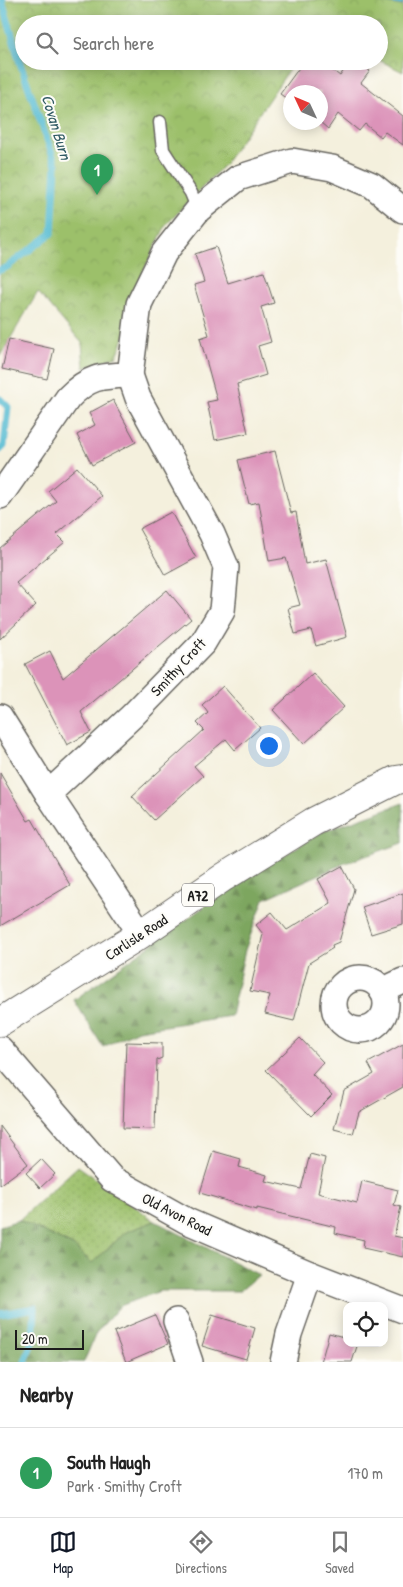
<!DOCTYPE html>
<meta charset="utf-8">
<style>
:root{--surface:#fff;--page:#f6f6f6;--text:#222;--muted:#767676;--line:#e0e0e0;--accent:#111827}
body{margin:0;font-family:"Patrick Hand",sans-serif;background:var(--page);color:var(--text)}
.controls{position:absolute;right:15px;bottom:15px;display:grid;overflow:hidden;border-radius:10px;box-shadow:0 2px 12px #0003}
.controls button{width:45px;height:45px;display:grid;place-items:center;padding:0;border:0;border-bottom:1px solid var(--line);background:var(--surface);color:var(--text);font:25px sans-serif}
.compass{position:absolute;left:283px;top:85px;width:45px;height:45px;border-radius:50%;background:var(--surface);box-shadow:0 2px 12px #0003;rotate:314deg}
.scale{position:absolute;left:15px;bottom:12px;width:69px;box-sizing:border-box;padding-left:5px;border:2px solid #1c1c1c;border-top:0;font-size:14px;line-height:18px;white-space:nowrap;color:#1c1c1c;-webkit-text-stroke:4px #fdfcf7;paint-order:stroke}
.you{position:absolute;left:268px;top:745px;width:18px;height:18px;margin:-12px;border:4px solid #fff;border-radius:50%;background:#1a73e8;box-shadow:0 0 0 8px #1a73e833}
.badge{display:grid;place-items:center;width:32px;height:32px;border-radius:50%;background:var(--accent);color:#fff;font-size:16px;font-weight:700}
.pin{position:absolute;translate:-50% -41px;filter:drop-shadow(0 1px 2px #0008)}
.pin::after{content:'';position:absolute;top:26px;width:18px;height:15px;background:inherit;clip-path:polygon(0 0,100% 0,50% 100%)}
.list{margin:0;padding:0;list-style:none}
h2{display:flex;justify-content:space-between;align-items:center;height:65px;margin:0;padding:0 20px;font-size:21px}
h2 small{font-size:16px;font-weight:400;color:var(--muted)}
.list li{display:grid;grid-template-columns:32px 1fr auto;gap:15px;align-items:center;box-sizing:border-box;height:90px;padding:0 20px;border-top:1px solid var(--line)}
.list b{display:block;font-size:19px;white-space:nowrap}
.list p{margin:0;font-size:16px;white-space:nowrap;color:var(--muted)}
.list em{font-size:16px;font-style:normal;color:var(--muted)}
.icon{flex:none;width:28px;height:28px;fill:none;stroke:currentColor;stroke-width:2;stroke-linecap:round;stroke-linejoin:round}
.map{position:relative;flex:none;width:403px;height:1362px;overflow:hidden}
.search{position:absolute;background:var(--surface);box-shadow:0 2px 12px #0003;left:15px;right:15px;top:15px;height:55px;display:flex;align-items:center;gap:12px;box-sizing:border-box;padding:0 18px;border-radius:28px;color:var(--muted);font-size:19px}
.sheet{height:155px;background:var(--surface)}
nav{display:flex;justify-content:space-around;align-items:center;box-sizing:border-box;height:70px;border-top:1px solid var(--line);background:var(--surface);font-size:14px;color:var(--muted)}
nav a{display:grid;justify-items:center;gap:2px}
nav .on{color:var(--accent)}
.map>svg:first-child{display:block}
.grass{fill:url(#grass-dots);stroke:#5c6e44}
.forest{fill:url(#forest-firs);stroke:#4c613e}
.park{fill:url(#park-crowns);stroke:#5c6e44}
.water{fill:#54bbd2;stroke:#386c77}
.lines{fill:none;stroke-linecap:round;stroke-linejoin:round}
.stream{stroke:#54bbd2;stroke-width:7}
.building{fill:#dc93b9}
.lane-casing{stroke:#686660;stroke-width:15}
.street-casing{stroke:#686660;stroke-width:28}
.primary-casing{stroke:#686660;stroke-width:30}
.lane{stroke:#fff;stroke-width:12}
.street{stroke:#fff;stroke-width:25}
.primary{stroke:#fff;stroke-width:28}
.labels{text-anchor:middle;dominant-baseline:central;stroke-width:4;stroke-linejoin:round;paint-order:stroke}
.shield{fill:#fdfcf7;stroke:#605f5e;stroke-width:1}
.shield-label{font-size:14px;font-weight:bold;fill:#1c1c1c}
.street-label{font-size:15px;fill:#1c1c1c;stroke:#fdfcf7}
.water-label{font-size:16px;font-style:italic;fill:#325c65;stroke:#fdfcf7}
</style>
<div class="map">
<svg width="403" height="1362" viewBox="0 0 403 1362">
<defs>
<pattern id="grass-dots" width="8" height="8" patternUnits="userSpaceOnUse" patternTransform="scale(1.25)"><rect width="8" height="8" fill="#9cc06b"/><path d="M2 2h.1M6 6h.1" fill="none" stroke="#86a45c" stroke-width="1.8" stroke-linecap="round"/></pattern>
<pattern id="forest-firs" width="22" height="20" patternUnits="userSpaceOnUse" patternTransform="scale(1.25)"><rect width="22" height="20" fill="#7da65f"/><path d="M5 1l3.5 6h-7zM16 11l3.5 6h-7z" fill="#66864e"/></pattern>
<pattern id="park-crowns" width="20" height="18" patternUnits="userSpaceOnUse" patternTransform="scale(1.25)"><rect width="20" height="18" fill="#9cc06b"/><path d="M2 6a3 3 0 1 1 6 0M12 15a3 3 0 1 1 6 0" fill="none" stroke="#86a45c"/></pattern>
</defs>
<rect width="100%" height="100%" fill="#fdfcf7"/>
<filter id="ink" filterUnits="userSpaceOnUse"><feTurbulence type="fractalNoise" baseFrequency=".02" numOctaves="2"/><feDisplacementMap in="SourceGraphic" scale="10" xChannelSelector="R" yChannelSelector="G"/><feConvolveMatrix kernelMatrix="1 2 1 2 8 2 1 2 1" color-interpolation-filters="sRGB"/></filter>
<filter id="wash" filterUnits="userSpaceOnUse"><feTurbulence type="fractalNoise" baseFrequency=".0096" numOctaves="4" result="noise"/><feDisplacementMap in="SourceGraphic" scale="20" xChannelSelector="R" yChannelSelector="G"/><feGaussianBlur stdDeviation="1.12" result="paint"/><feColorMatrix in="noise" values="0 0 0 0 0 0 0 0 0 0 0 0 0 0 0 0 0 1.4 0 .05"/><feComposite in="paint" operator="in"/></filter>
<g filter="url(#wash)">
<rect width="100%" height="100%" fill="#f4f0dd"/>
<path class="grass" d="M78,1166L155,1221L126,1232L92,1263L73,1246L19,1220Z"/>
<g class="forest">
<path d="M403,803V843L343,864L264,899L245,950L231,1016L138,1030L103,1047L74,1000L233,886L322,832Z"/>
<path d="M19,1220L73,1246L92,1263L126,1232L155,1221L259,1275L240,1291H160L120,1306L96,1333L84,1362H0V1226Z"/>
</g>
<path class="park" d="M0,0H403V72L379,60V24H24V61H295L224,165L166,225L139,280L125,335L117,356L84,368L82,343L38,292L0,356Z"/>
<path class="water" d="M369,0H403V6Z"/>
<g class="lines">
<g class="stream">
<path d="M0,270L7,267L52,233L56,165L20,63L2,0"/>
<path d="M0,399L8,407L4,446L0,450"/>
<path d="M0,1314L35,1308L33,1339L25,1362"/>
</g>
</g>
<g id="blocks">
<g class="building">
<path d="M304,61H320L340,76L350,61H356L370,71L361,83L403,116V145L385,132L381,137L365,124L359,131L338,114L328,129L320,122V92H290V101L280,94Z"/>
<path d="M216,247L228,283L264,272L274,303L261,307L271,342L258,346L266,375L237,384L248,433L215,440L207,402L217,400L200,338L209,335L194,285L204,282L195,254Z"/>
<path d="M9,339L54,349L47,379L2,369Z"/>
<path d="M113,400L136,442L92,465L77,435L95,425L89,413Z"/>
<path d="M275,451L291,513L296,512L305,564L326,559L347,637L316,646L311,630L295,634L288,608L300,605L286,558L269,561L259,502L249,504L238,460Z"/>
<path d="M77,467L102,496L57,534L65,542L16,583L36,605L0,639V548L56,501L48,491Z"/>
<path d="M171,512L196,558L165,575L139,529Z"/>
<path d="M167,590L191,619L81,712L91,732L67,745L25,664L50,651L63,678Z"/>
<path d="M313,673L344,707L304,744L273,710Z"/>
<path d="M223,686L260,728L235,750L226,739L194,766L203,776L154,820L132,796L204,730L197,723L208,713L202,705Z"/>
<path d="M0,773L28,821L32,819L70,885L0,926Z"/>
<path d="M342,866L354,889L339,942L332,945L333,948L309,963L294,1021L265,1014L270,995L250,991L263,934L256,925L272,912L287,930L331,903L318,879Z"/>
<path d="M403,893V924L371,934L362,907Z"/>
<path d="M300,1038L323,1062L312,1074L332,1095L311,1116L266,1070Z"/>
<path d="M126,1042L162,1043V1058L157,1060L155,1129L123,1128Z"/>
<path d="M403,1044V1087L359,1112L353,1134L334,1129L344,1091L374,1074L368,1063Z"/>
<path d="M0,1126L28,1164L0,1185Z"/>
<path d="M213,1151L241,1159L239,1167L267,1175L265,1181L301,1189L310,1154L325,1158L318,1193L357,1203L362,1181L398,1190L394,1205L401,1207L394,1236L403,1238V1257L363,1248L364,1240L335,1233L336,1227L257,1208V1210L200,1193Z"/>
<path d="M41,1159L55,1174L40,1188L26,1173Z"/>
<path d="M155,1315L168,1344L126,1362L114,1332Z"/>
<path d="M212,1315L255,1328L246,1359L202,1346Z"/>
<path d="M329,1333L347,1338V1343H358L352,1362H321Z"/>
</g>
</g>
</g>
<g filter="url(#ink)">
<use href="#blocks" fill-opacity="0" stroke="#686660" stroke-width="1"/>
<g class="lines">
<defs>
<path id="lane" d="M160,122L163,150L191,193L198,210"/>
<g id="street">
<path d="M0,496L68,398C89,376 101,376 130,375L139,304L164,253L198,210L238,178L292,161L332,168L372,185L403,210"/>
<path d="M0,717L48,794L141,934"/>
<path d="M48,794L132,716L203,643L222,611L226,567L212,534L138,398L130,375"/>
<circle cx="360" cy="1004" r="26"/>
<path d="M382,991L403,981"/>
<path d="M0,1049L112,1179L187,1221L310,1274L403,1310"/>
<path d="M176,1321L190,1362"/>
<path d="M283,1362L289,1334L310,1274"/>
</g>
<path id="primary" d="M0,1022L141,934L224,877L313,822L396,780L403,779"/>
</defs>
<use href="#lane" class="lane-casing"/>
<use href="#street" class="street-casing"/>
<use href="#primary" class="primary-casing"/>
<use href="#lane" class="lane"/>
<use href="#street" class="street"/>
<use href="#primary" class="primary"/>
</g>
</g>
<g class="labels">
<rect class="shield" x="182" y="883.5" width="32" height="23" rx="4"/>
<g class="shield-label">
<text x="198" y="895">A72</text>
</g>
<g class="street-label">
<text transform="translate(178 667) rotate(-47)">Smithy Croft</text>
<text transform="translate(136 937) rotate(-33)">Carlisle Road</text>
<text transform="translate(177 1214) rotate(27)">Old Avon Road</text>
</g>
<g class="water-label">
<text transform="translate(57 127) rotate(73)">Covan Burn</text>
</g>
</g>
</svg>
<div class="controls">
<button><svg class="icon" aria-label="locate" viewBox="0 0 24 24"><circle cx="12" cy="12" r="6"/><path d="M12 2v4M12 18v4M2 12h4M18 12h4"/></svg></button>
</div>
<svg class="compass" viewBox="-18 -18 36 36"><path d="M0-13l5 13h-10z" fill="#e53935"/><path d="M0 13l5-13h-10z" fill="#767676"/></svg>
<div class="scale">20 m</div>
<div class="you"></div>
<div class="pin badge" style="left:97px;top:195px;background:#2e9e5b">1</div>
<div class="search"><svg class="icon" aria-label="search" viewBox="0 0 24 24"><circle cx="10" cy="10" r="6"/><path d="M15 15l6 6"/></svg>Search here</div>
</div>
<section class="sheet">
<h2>Nearby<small></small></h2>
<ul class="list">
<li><span class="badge" style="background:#2e9e5b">1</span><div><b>South Haugh</b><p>Park · Smithy Croft</p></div><em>170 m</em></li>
</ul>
</section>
<nav>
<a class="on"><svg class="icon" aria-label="map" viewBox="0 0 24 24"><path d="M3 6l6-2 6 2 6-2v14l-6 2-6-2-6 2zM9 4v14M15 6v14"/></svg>Map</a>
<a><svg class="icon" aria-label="directions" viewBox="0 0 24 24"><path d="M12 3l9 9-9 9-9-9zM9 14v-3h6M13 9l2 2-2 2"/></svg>Directions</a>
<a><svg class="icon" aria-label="saved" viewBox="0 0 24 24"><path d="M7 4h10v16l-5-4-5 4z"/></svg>Saved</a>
</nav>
